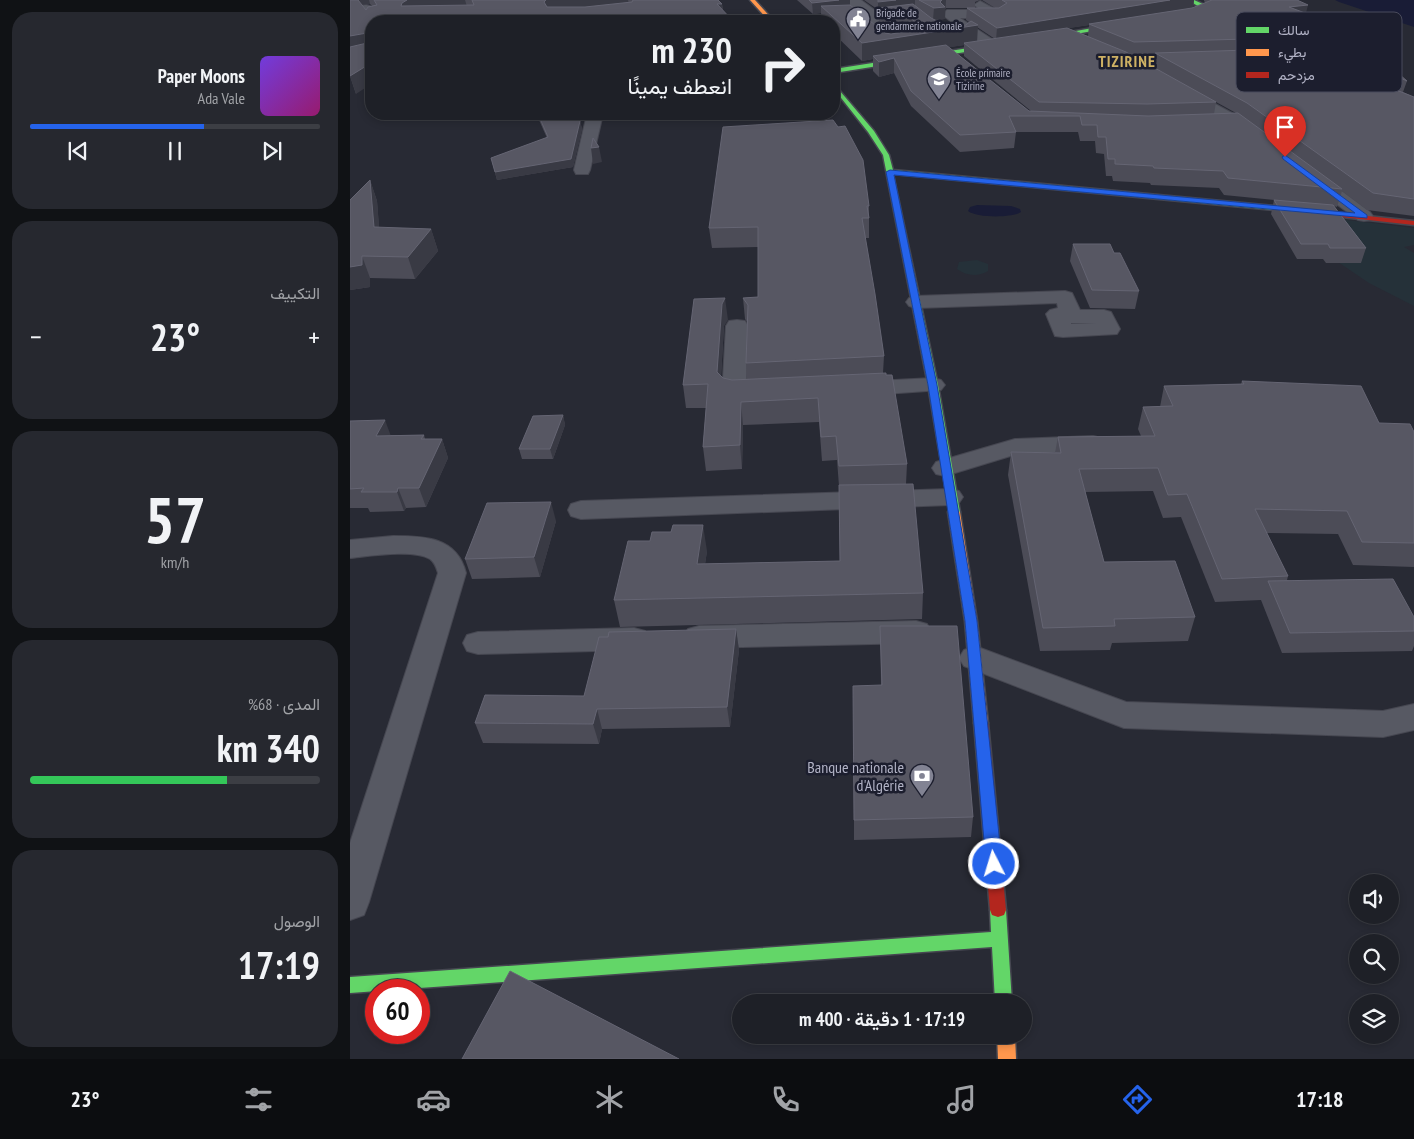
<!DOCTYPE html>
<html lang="ar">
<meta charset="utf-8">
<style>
body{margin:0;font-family:"PT Sans Narrow",Vazirmatn,sans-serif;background:#26282f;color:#f1f3f6;direction:rtl;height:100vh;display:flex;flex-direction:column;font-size:19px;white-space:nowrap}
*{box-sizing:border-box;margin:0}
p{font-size:16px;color:#a1a3a7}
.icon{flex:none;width:28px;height:28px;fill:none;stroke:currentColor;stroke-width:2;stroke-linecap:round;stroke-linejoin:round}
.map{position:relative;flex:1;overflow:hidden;direction:ltr}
.panel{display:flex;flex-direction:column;gap:12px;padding:12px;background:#101215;width:350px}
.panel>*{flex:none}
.guide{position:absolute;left:15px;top:15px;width:475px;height:105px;border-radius:20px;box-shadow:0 2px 8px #0003,0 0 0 1px #3c3e44;direction:rtl;background:#1e2027;color:#f1f3f6;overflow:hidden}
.tools{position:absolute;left:999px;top:874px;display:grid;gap:10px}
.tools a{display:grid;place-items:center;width:50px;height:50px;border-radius:50%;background:#1e2027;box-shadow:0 2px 8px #0003,0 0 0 1px #3c3e44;font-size:25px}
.speed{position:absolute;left:15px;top:979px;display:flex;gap:10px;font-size:25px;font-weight:700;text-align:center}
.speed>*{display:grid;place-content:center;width:65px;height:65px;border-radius:50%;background:#1e2027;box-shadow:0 2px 8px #0003,0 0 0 1px #3c3e44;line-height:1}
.speed .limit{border:8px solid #d22;background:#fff;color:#111}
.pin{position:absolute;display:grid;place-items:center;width:42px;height:42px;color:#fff;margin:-51px -21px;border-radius:50% 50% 50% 0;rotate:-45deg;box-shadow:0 0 5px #0007}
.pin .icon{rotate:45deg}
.me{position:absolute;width:55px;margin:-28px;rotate:355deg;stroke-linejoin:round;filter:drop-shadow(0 0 4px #0008)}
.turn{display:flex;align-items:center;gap:18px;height:105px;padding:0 25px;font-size:22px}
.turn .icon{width:65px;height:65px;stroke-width:2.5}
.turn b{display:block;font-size:35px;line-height:42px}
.big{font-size:38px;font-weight:600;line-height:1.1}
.panel .tile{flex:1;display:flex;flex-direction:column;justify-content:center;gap:8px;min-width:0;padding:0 18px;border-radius:20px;background:#26282f}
.panel .dial{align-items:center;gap:0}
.dial b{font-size:65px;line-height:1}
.song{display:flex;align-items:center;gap:15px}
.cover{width:60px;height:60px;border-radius:8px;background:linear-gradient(135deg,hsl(260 70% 55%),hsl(320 70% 35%))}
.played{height:5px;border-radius:2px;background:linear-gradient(90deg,#2563eb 60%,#3c3e44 60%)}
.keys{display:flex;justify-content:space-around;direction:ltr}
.heat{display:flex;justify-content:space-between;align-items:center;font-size:28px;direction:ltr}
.charge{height:8px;border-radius:4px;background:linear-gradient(90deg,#34c759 68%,#3c3e44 0)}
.trip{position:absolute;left:382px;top:994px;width:300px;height:50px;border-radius:25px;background:#1e2027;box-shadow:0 2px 8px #0003,0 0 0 1px #3c3e44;font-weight:600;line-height:50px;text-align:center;direction:rtl}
.menu{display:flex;height:80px;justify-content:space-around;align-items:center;background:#0c0d10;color:#a1a3a7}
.menu .icon{width:35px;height:35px}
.menu .active{color:#2563eb}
.menu b{font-size:22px;color:#f1f3f6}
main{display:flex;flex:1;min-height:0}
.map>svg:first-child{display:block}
.green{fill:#253139}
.water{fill:#191c36}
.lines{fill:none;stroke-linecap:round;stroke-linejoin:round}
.street-casing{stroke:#464751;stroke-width:2}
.fast-casing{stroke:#464751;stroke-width:3}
.slow-casing{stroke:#464751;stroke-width:3}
.jam-casing{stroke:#464751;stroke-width:3}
.street{fill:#575963;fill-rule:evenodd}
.fast{fill:#63d668;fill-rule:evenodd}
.slow{fill:#ff974d;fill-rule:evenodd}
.jam{fill:#b3261e;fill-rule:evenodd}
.wall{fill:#4c4c57;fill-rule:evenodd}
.shaded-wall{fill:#393a44}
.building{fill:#575763;stroke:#656573}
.route{fill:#2563eb;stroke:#184099}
.labels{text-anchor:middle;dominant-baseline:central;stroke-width:5;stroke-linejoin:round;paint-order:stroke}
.far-poi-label{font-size:11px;fill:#b2b3c6;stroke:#1c1e2e;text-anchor:start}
.far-district-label{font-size:16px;font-weight:bold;letter-spacing:1px;fill:#ceb164;stroke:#1c1e2e}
.near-poi-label{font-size:16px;fill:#b2b3c6;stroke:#1c1e2e;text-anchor:end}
.key{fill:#1c1e2e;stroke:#494b5c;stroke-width:1}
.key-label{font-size:14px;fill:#b2b3c6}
</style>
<main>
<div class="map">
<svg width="1064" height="1059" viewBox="0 0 1064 1059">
<rect width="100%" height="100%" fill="#282a34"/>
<g class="green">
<path d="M997,220L1064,228V245L1054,247L1064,253V306L1019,283L988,262L987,222Z"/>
<path d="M627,260L638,264V271C628,277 616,276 607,269L609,262Z"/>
</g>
<g class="water">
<path d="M985,0H1064V27L989,2Z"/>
<path d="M627,205L661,206L670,209L671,212C663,218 626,218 618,211L620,207Z"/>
</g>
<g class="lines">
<defs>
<g id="street">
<path d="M494,0H511L526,11L527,16L566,12L572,16L566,20L511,25L507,24L506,19L484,22L447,21L453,17L505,12L492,2Z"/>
<path d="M630,1L654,14L648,18H610L648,43L650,46L648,49H638L591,14L597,10H631L624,5Z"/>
<path d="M16,5L20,6L30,21H21V24L13,13L0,15V7Z"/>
<path d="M757,48L782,57L842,55L849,59L842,63L780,65L752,55L750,52Z"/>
<path d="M832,86L893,119L912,134L910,137H898L883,125L827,93L825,90L827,87Z"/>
<path d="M237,114H253L240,170L238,174H226L224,170Z"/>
<path d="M960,171L966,172L1020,212L1023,216L1020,220L1014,221L1008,220L954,180L952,176L954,172Z"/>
<path d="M715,291L722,293L730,310H754L761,312L770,329L767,334L713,337L705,336L696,314L700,310L708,308L707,303L566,308L559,306L556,302L559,298L566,296ZM721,323H746L721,324Z"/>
<path d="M387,320L395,321L398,326L396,387L414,389L418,394L414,399L384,402L376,400L372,395L376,326L379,321Z"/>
<path d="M583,378L591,380L595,385L591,390L506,396L498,394L494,389L498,384L506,382Z"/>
<path d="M743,436L752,438L755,443L752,448L743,450L667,454L595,476L586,474L582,468L586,462L665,439Z"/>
<path d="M600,489L609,491L613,497L609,503L600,505L231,519L221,516L218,510L221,504L231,501Z"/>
<path d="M43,536C75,536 107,537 116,573L19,902L14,915L0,920V843L88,573C86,567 85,563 80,559C63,549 20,556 0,558V540Z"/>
<path d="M566,621L577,624L581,632L577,640L566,643L349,648L338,645L334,637L338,629L349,626Z"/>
<path d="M284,628L295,631L299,639L295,647L284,650L128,654L117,651L113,643L117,635L128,632Z"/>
<path d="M625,646L776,702L1033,711L1064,704V730L1033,737L774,728L614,666L609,658L614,650Z"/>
</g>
<g id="fast">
<path d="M838,0H844L855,5L856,9L841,16L822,18V16L838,14L851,8Z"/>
<path d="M776,22L778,25L690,40L687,38Z"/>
<path d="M651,43L653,46L484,73V69Z"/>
<path d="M484,84L524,131L539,155L543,170L946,208L950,210L946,212L543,174L588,385L610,512L608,515H600L578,385L533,155L518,132L484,89Z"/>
<path d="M648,903L654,905L656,910L662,1002H645L642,947L0,993V977L641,932L640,910L642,905Z"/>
</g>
<g id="slow">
<path d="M400,0H405L424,21H419Z"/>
<path d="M604,508L610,512L627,621L638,723L636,727L631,728L626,727L624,723L615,621L598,512Z"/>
<path d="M647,1035H665L666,1059H648Z"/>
</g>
<g id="jam">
<path d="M943,208L1064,221V225L946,212L942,210Z"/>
<path d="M631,718L636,719L638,723L656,910L654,915L648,917L642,915L640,910L624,723L626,719Z"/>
</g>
</defs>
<use href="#street" class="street-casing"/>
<use href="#fast" class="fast-casing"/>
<use href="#slow" class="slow-casing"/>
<use href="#jam" class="jam-casing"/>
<use href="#street" class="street"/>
<use href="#fast" class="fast"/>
<use href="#slow" class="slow"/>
<use href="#jam" class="jam"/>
</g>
<g class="wall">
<path d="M0,0H368L372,4L373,11L21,21L6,94L0,76ZM20,4L22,6L16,10L12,5Z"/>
<path d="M447,0H500V5L535,33L541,34L557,32L548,25H529V14L527,9L514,0H630L625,2V8H645L632,0H844L843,8L782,18L842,8L856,3L854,1V0H947L956,14L971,19L968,28L1057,81L1053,92L1064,97V216L1017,210L992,191L987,207L984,206L1016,248L1011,263H976L973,259H947L921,214L924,200L874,195L869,188L801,185L800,183L763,181L762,176H756L754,154L746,153L745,141H730L728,132H666L664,148L610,152L561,106L544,73L529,77L523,71V59L512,61L484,34V21H472L471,13L463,14ZM596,8H617L616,20L619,22L613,27L597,26L585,20L595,19V9ZM739,25L738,36L718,28ZM627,27L645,39L627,41ZM614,45V56L681,111H679L599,47ZM778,53L782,55H805L803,67ZM866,102L886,113L864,114Z"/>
<path d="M187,114L230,121L232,129L223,167L147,180L141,158L197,138L189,120Z"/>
<path d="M20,180L27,201L29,228L81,229L88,251L65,279L20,278V287L0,290Z"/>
<path d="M519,206V238H515L534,356L533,373L557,464L556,484L573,593L572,619L270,627L264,600L357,551L355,564L490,561L489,486L487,460L472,461L469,422L393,425L392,469L356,471L353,447L356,408H336L333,385L378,320L374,326L371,376L373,378L382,380H397L396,363L397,322L395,319L393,298L408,297V247L362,248L359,228Z"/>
<path d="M723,244L764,253L789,291L785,309L740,308L720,261Z"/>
<path d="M892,381L1029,423L1064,432V567L1003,565L988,534L916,533L938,576L937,580L1064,617V646L1062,651L932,653L911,600L865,602L831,517L813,518L803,491L735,492L754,562L845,617L838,641L762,643L760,650L690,651L658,475L661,452L705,453L708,437L791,436L788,429L793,407H810L814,386L891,384Z"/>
<path d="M213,415L215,425L203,459H172L169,449Z"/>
<path d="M0,421L40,435H74L75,439H92L98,458L76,507L56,508L54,511L20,512L18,508H0Z"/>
<path d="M206,521L190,577L122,579L115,559Z"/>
<path d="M530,626L623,817L621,837L504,840V820L531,685Z"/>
<path d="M386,629L389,650L380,727L252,729L249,744L133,743L125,723L234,696L258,637Z"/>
</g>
<g class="shaded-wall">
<path d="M0,0H19L20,4L0,6Z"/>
<path d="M57,0H115L118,10L51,6L52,3Z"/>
<path d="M196,0H278L279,4L197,17L194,2Z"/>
<path d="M489,0H500V11L471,6V13L463,14L462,3Z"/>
<path d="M546,0H565V9L548,8H529L528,14V2Z"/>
<path d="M592,0H596L595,19L583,20L584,8Z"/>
<path d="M820,0H844L843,8L646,40L647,28Z"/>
<path d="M367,4H372L374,20Z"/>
<path d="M958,5L955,17L939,7Z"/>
<path d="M971,19L967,32L961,33L957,21Z"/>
<path d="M628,25L627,43H614V45L526,59L523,56V59L512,61V43Z"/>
<path d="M17,33L21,46L0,54V36Z"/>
<path d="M544,58V73L529,77V62Z"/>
<path d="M21,63V84L6,94L0,76Z"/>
<path d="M358,114H372L358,117Z"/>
<path d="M230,121L232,129L223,167L147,180L145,172Z"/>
<path d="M249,147L252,162L243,164L241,148Z"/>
<path d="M20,180L27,201L31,249L24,227Z"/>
<path d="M81,229L88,251L65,279L58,257Z"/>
<path d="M12,256L20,278V287L0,290V267Z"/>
<path d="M375,298L378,320L374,326L370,395L367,372L372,304Z"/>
<path d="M391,402L393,425L392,469L390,445Z"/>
<path d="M213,415L215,425L203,459L200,449Z"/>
<path d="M35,420L42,439L26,436Z"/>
<path d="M92,439L98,458L76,507L69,488Z"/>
<path d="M48,488L56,508L54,511L47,492Z"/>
<path d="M201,502L206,521L190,577L184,557Z"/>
<path d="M353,525L357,551L351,591L347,564Z"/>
<path d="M386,629L389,650L380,727L377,707Z"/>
<path d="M247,709L252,729L249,744L243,724Z"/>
</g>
<g class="building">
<path d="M0,0H8L16,10L18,7L27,5L24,0H57L52,3L51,6L124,5L122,0H196L194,2L197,7H235L282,2L283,0H368L372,4H367L383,21H21V63L0,76V47L17,43V33L0,36Z"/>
<path d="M459,0H489L462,3Z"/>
<path d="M528,0H546L528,2Z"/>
<path d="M569,0H592L590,2L595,7L584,8Z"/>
<path d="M652,0H820L647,28L617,8H649L657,3Z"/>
<path d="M862,0H947L958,5L939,7L971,19L957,21L964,24H958L1018,47L1057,81L1033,70L990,57L953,48L898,39L784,42L739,24L842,8Z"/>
<path d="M563,4L581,18L597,26L613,27L621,21L628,25L512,43L471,6L500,5L535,33L541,34L567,30L569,25L548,8H529Z"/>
<path d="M717,28L776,52L866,102L797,104L689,102L614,43Z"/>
<path d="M596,45L679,111L798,116L888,113L992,189L878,178L873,171L804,168L803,166L765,164V159H758L756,137H748L747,125H732L730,116H659L666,132L610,135L561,91L544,58L529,62L523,56Z"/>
<path d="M898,50L952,59L1021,80L1064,97V199L1023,193L897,103L805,53Z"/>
<path d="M188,114H226L230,121L221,159L145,172L141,158L198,137Z"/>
<path d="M483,120L488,127L495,126L513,160L519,206H517L519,218H512L525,294L534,356L396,363L398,305L393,298L408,297V227L359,228L373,127Z"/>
<path d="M243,138L249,147L241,148Z"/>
<path d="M20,180L24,227L81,229L58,257L12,256V265L0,267V200Z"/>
<path d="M924,200L983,205L1016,248H980L978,244H951Z"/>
<path d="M723,244H760L764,253H770L789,291L742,290Z"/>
<path d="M375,298L372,304L367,372L373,378L382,380L536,373V375H542L557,464L489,466L486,436L471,437L468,398L391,402L390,445L353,447L358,384L333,385L344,299Z"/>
<path d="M892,381L1011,386L1029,423L1060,424L1064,432V543L1012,542L997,511L905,509L938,576L872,579L837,494L818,495L808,468L729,469L754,562L825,561L845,617L764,619L765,626L693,628L661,452L711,453L708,437L805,436L793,407L823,406L814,386L894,384Z"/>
<path d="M213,415L200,449H169L183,416Z"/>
<path d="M35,420L26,436L74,435L71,439H92L69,488H48L47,492H11L14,488L0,489V421Z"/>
<path d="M563,484L573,593L264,600L278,541H300L302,532H321L323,525H353L347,564L490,561L489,485Z"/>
<path d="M201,502L184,557L115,559L137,503Z"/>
<path d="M1043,579L1064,617V631L940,633L918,581Z"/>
<path d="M530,626H607L623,817L504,820L503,686L532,685Z"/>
<path d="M386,629L377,707L247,709L243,724L125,723L135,695L234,696L249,637H258L259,632Z"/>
<path d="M160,971L329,1059H112Z"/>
</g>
<path class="route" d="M935,155L1017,215V218L544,175L587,385L627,621L652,864L650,869L644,871L639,869L636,864L615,621L578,385L536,172L540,170L1005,213L933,159L932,157Z"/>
<defs>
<symbol id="civic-pin" viewBox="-11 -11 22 30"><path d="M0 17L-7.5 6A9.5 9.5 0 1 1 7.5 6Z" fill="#828393" stroke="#1c1e2e"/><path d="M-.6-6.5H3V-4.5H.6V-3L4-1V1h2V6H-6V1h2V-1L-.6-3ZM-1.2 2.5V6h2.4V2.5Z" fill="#fff"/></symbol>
<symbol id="school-pin" viewBox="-11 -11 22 30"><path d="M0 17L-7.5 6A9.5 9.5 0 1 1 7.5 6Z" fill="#828393" stroke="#1c1e2e"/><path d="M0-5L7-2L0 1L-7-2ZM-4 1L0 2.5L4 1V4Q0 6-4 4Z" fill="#fff"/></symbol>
<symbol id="bank-pin" viewBox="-11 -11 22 30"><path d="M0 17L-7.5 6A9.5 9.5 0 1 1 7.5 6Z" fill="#828393" stroke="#1c1e2e"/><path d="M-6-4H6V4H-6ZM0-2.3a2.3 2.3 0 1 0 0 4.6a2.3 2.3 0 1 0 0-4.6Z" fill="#fff"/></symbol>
</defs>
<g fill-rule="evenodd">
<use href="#civic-pin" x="494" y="5" width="28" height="38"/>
<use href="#school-pin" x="575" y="65" width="28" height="38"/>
<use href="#bank-pin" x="558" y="762" width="28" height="38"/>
</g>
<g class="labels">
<g class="far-poi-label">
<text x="526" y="13">Brigade de<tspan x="526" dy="13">gendarmerie nationale</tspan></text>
<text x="606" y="73">École primaire<tspan x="606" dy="13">Tizirine</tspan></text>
</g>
<g class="far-district-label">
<text x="777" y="61">TIZIRINE</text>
</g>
<g class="near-poi-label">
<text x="554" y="767">Banque nationale<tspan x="554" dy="18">d'Algérie</tspan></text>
</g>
</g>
<rect x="886" y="12" width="166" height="80" rx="8" class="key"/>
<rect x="896" y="27" width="23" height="6" fill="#63d668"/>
<rect x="896" y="49" width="23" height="7" fill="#ff974d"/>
<rect x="896" y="72" width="23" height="6" fill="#b3261e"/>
<g class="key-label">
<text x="928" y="35">سالك</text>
<text x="928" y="57">بطيء</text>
<text x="928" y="80">مزدحم</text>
</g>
</svg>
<div class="tools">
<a><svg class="icon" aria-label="sound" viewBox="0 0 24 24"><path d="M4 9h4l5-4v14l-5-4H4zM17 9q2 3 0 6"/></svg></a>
<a><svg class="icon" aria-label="search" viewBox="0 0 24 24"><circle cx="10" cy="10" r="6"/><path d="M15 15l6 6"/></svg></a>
<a><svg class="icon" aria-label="layers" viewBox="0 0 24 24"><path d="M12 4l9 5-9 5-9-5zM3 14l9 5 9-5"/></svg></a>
</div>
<div class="speed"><div class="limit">60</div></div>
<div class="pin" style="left:935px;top:157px;background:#d93025"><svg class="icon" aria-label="arrive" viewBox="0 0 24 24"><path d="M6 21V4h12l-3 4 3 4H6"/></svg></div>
<svg class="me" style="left:644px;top:864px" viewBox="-20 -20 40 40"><circle r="17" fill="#2563eb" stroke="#fff" stroke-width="3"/><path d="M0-11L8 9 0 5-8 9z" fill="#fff"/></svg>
<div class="trip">17:19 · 1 دقيقة · 400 m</div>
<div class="guide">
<div class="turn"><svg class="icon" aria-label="right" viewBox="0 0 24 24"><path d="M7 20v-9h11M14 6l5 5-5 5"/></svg><div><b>230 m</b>انعطف يمينًا</div></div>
</div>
</div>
<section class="panel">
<div class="tile">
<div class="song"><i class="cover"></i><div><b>Paper Moons</b><p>Ada Vale</p></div></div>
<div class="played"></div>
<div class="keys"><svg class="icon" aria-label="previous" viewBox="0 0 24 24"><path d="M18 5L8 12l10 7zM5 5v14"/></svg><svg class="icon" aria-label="pause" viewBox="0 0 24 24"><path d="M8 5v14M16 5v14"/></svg><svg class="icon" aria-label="next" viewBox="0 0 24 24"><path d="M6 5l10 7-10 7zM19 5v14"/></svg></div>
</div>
<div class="tile"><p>التكييف</p>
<div class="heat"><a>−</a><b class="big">23°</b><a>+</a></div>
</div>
<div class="tile dial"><b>57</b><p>km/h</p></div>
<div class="tile"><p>المدى · 68%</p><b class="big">340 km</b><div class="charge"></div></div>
<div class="tile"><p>الوصول</p><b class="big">17:19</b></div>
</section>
</main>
<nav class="menu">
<b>17:18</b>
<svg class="icon active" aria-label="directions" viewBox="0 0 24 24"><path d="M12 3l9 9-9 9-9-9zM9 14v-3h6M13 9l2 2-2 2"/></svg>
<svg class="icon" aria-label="music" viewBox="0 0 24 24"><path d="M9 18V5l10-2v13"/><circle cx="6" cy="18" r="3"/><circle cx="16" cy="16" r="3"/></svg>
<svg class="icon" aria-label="phone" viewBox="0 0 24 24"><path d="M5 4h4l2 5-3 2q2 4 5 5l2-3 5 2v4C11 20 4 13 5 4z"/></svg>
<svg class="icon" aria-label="climate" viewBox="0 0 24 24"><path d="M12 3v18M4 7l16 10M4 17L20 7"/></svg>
<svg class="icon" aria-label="car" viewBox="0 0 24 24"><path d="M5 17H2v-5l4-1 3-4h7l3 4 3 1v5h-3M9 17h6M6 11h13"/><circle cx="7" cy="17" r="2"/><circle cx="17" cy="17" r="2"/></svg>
<svg class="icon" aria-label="filters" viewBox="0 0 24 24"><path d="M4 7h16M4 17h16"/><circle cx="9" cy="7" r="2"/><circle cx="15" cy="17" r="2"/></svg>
<b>23°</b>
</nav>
